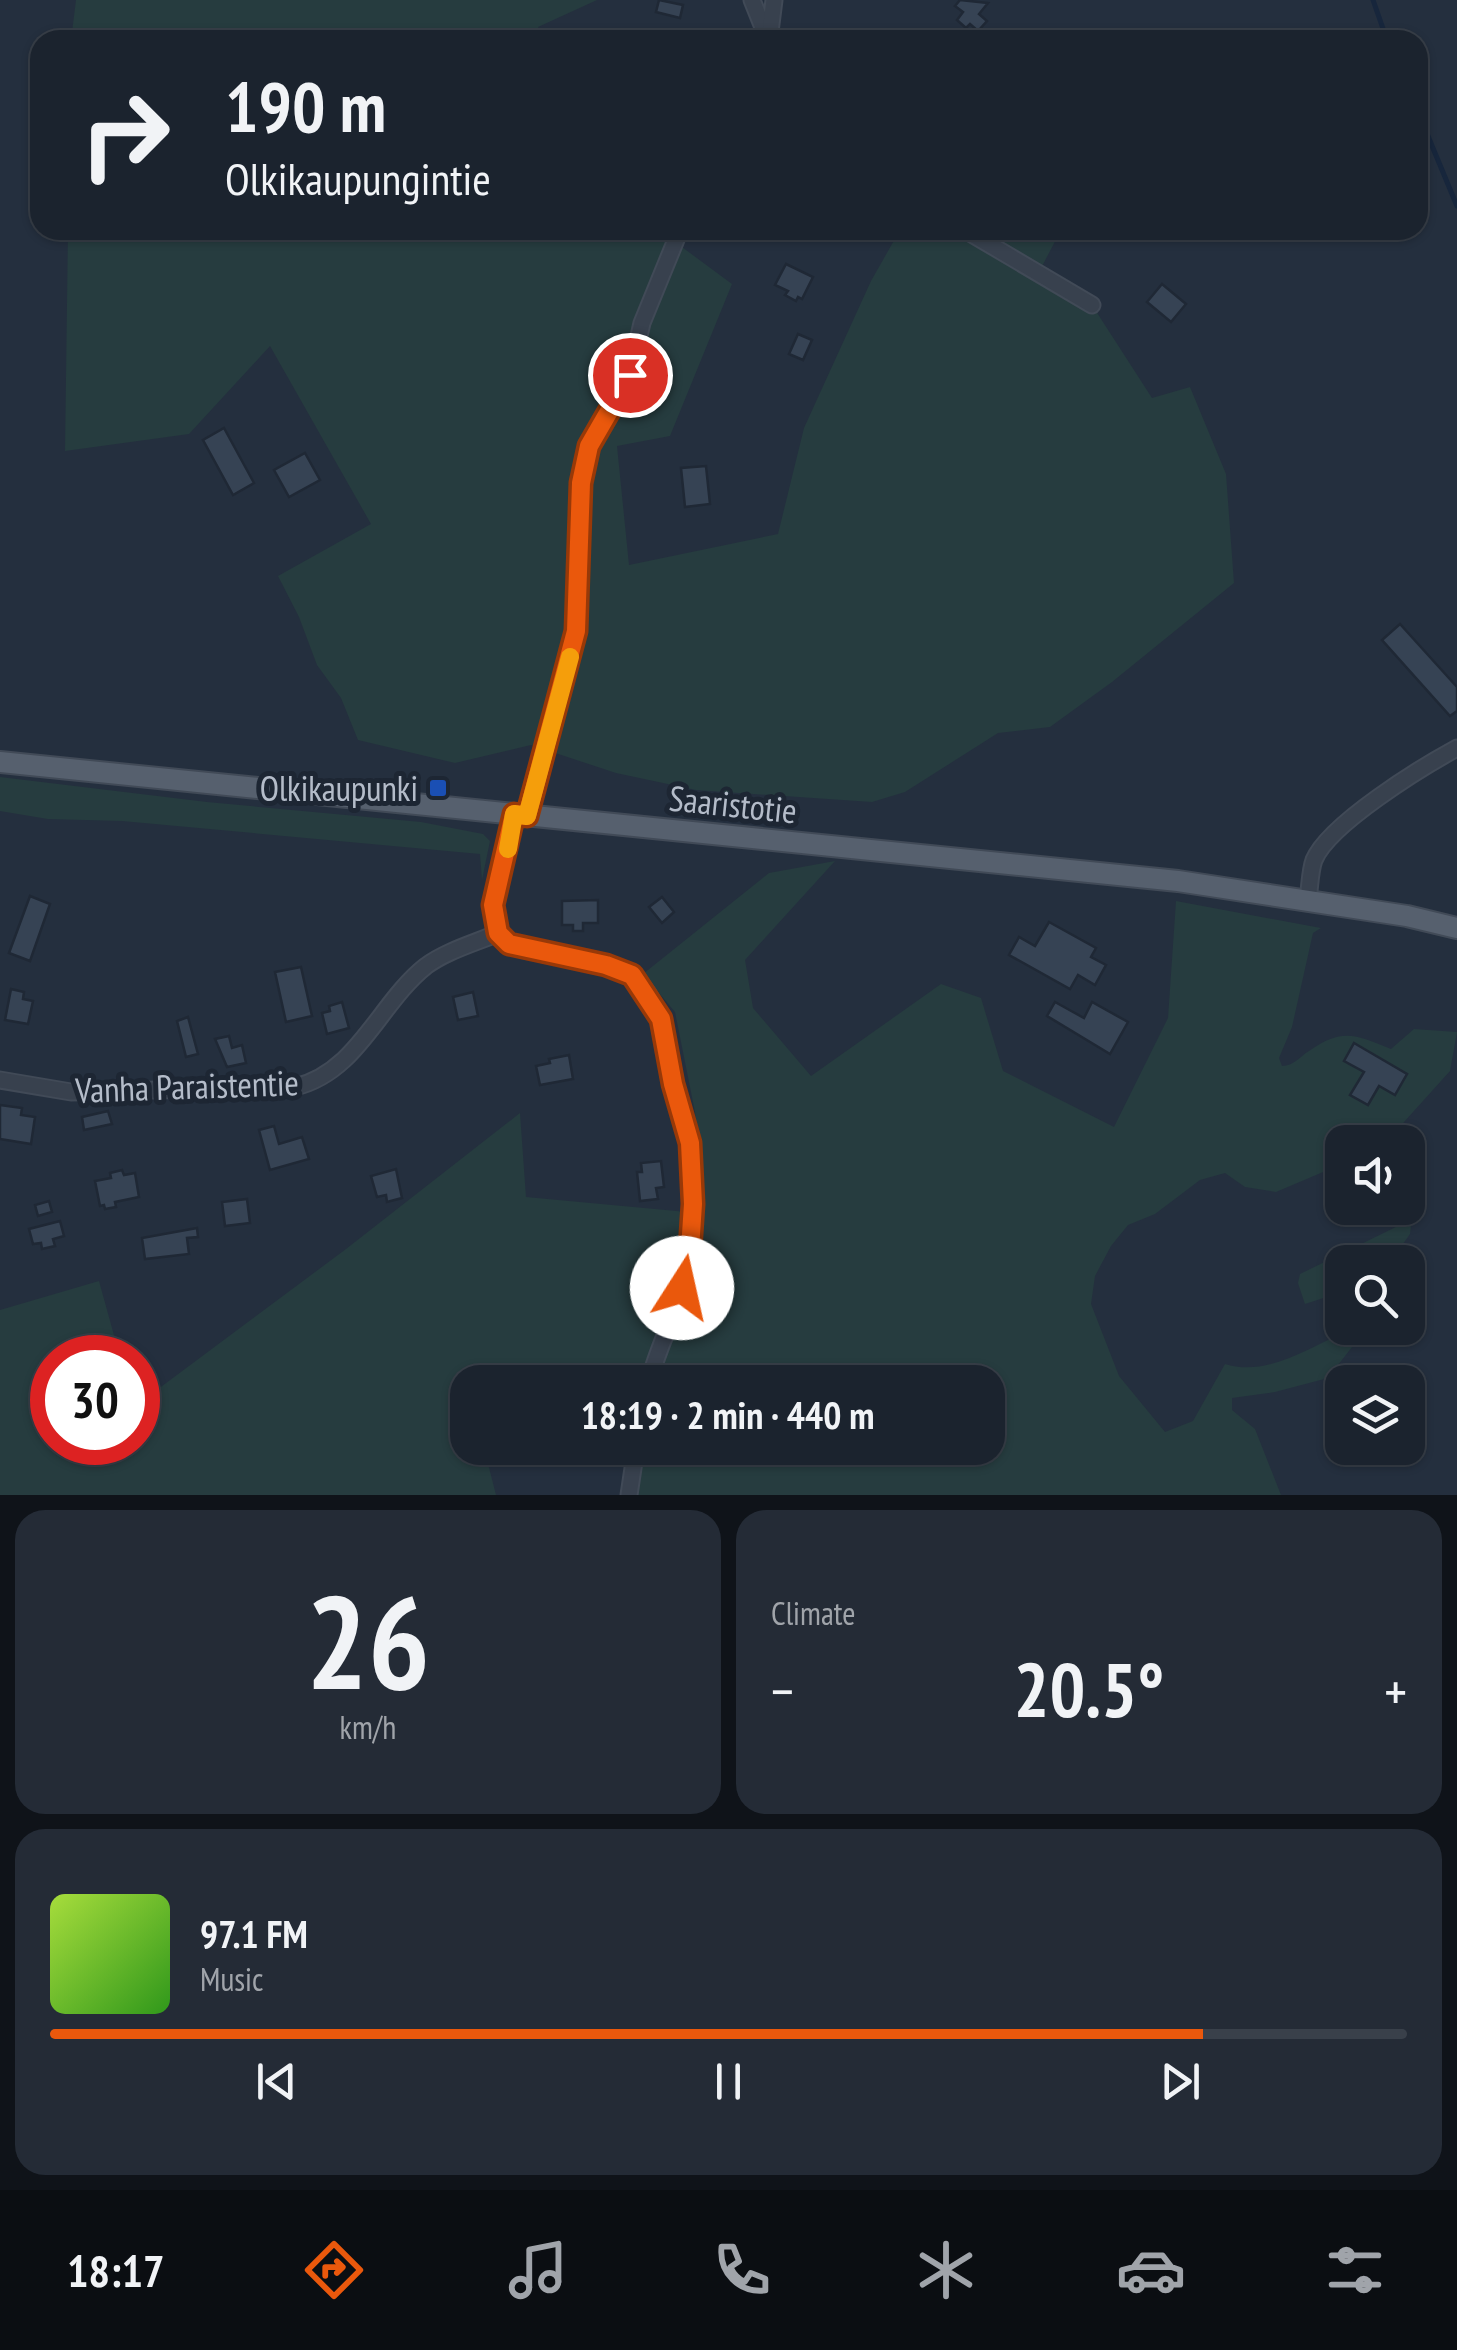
<!DOCTYPE html>
<meta charset="utf-8">
<style>
body{margin:0;font-family:"PT Sans Narrow",sans-serif;background:#242b36;color:#f1f3f6;height:100vh;display:flex;flex-direction:column;font-size:38px;white-space:nowrap}
*{box-sizing:border-box;margin:0}
p{font-size:32px;color:#a0a4aa}
.icon{flex:none;width:55px;height:55px;fill:none;stroke:currentColor;stroke-width:2;stroke-linecap:round;stroke-linejoin:round}
.map{position:relative;height:1495px;overflow:hidden}
.details{display:flex;flex-direction:column;gap:15px;padding:15px;background:#0f1319;flex:1}
.details>*{flex:none}
.guide{position:absolute;left:30px;top:30px;width:1398px;height:210px;border-radius:30px;box-shadow:0 2px 8px #0004,0 0 0 2px #39404a;background:#1b232e;color:#f1f3f6;overflow:hidden}
.buttons{position:absolute;left:1325px;top:1125px;display:grid;gap:20px}
.buttons a{display:grid;place-items:center;width:100px;height:100px;border-radius:20px;background:#1b232e;box-shadow:0 2px 8px #0004,0 0 0 2px #39404a;font-size:50px}
.speed{position:absolute;left:30px;top:1335px;display:flex;gap:20px;font-size:50px;font-weight:700;text-align:center}
.speed>*{display:grid;place-content:center;width:130px;height:130px;border-radius:50%;background:#1b232e;box-shadow:0 2px 8px #0004,0 0 0 2px #39404a;line-height:1}
.speed .limit{border:15px solid #d22;background:#fff;color:#111}
.pin{position:absolute;display:grid;place-items:center;width:85px;height:85px;color:#fff;margin:-42px;border:5px solid #fff;border-radius:50%;box-shadow:0 2px 10px #0007}
.me{position:absolute;width:110px;margin:-55px;rotate:10deg;stroke-linejoin:round;filter:drop-shadow(0 0 8px #0008)}
.turn{display:flex;align-items:center;gap:35px;height:210px;padding:0 30px;font-size:45px}
.turn .icon{width:130px;height:130px;stroke-width:2.5}
.turn b{display:block;font-size:70px;line-height:85px}
.big{font-size:75px;font-weight:600;line-height:1.1}
.details .widget{flex:1;display:flex;flex-direction:column;justify-content:center;gap:15px;min-width:0;padding:0 35px;border-radius:30px;background:#242b36}
.details .dial{align-items:center;gap:0}
.dial b{font-size:130px;line-height:1}
.song{display:flex;align-items:center;gap:30px}
.cover{width:120px;height:120px;border-radius:15px;background:linear-gradient(135deg,hsl(80 70% 55%),hsl(110 70% 35%))}
.played{height:10px;border-radius:5px;background:linear-gradient(90deg,#ea580c 85%,#39404a 85%)}
.keys{display:flex;justify-content:space-around;direction:ltr}
.heat{display:flex;justify-content:space-between;align-items:center;font-size:55px;direction:ltr}
.details .tiles{flex:1;display:grid;gap:15px;grid-template-columns:1fr 1fr}
.widget:last-child{grid-column:span 2}
.trip{position:absolute;left:450px;top:1365px;width:555px;height:100px;border-radius:30px;background:#1b232e;box-shadow:0 2px 8px #0004,0 0 0 2px #39404a;font-weight:600;line-height:100px;text-align:center}
.dock{display:flex;height:160px;justify-content:space-around;align-items:center;background:#0b0e12;color:#a0a4aa}
.dock .icon{width:70px;height:70px}
.dock .current{color:#ea580c}
.dock b{font-size:45px;color:#f1f3f6}
.map>svg:first-child{display:block}
.green{fill:#263c3f}
.lines{fill:none;stroke-linecap:round;stroke-linejoin:round}
.stream{stroke:#17263c;stroke-width:5}
.building{fill:#364354;stroke:#1f2835;stroke-width:2.5}
.minor-casing{stroke:#414a57;stroke-width:19}
.major-casing{stroke:#414a57;stroke-width:24}
.minor{stroke:#38414e;stroke-width:15}
.major{stroke:#56606e;stroke-width:20}
.route-casing{stroke:#983908;stroke-width:25}
.route{stroke:#ea580c;stroke-width:18}
.slow{stroke:#f59e0b;stroke-width:18}
.transit-dot{fill:#1a4fb4;stroke:#1d2633;stroke-width:4}
.labels{text-anchor:middle;dominant-baseline:central;stroke-width:10;stroke-linejoin:round;paint-order:stroke}
.poi-label{font-size:35px;fill:#b4bcc9;stroke:#1d2633;text-anchor:end}
.street-label{font-size:35px;fill:#b4bcc9;stroke:#1d2633}
</style>
<div class="map">
<svg width="1457" height="1495" viewBox="0 0 1457 1495">
<rect width="100%" height="100%" fill="#242f3e"/>
<g class="green">
<path d="M76,0H597L538,27L545,40H71Z"/>
<path d="M68,230H665L663,233L732,284L670,436L617,446L629,565L778,534L804,428L871,281L900,230H1061L1038,274L1092,305L1152,398L1190,387L1226,474L1234,583L1112,682L1050,727L998,733L905,792L872,802L696,790L616,773L531,745L455,763L358,740L341,698L317,665L299,617L278,576L371,524L270,346L189,434L65,451Z"/>
<path d="M0,777L207,802L421,822L483,834L490,841L482,880L480,854L122,821L48,819L0,811Z"/>
<path d="M835,861L745,960L753,1008L811,1076L941,984L981,998L1003,1071L1114,1127L1168,1018L1176,901L1321,928L1313,933L1292,1027L1279,1058L1282,1066C1294,1066 1299,1057 1309,1051C1343,1027 1356,1035 1391,1049L1414,1029L1457,1032L1450,1071L1386,1142H1342V1164L1276,1192L1245,1187L1225,1173L1200,1180L1155,1214L1128,1225L1111,1246L1095,1276L1091,1304L1119,1376L1165,1432L1193,1421L1225,1364C1265,1377 1308,1349 1344,1332H1356L1359,1338L1328,1378L1275,1392L1232,1398V1410L1255,1429L1281,1495H637L642,1448H988V1382H657L681,1315L691,1277L700,1177L695,1112L675,1012L643,974L769,873Z"/>
<path d="M520,1113L526,1197L687,1212L678,1275L642,1382H468V1448H484L496,1495H0V1310L99,1281L120,1357L52,1358V1442H138V1404L346,1249Z"/>
<path d="M1404,1223L1411,1226L1410,1234L1390,1262H1342V1292L1305,1304L1298,1283L1300,1274Z"/>
</g>
<g class="lines">
<g class="stream">
<path d="M1373,0L1387,40"/>
<path d="M1418,112L1457,206"/>
</g>
</g>
<g class="building">
<path d="M659,0L683,5L680,18L656,12Z"/>
<path d="M960,0L988,3L979,14L987,21L978,31L970,24L966,28L957,20L963,12L955,6Z"/>
<path d="M786,264L813,277L802,299L798,297L796,301L785,295L788,291L775,285Z"/>
<path d="M1162,284L1186,304L1171,322L1147,302Z"/>
<path d="M798,334L812,340L803,360L789,354Z"/>
<path d="M224,428L254,483L233,495L203,440Z"/>
<path d="M305,453L320,480L289,497L274,470Z"/>
<path d="M706,466L710,504L685,507L681,468Z"/>
<path d="M1400,624L1457,687V711L1450,716L1382,640Z"/>
<path d="M30,896L50,904L30,961L9,953Z"/>
<path d="M662,897L674,912L662,923L649,907Z"/>
<path d="M598,900V923H583V931H573V925H562V901Z"/>
<path d="M1049,922L1096,948L1091,957L1106,965L1095,985L1078,975L1070,989L1009,955L1019,937L1035,946Z"/>
<path d="M301,967L312,1016L286,1022L275,972Z"/>
<path d="M11,989L24,992L23,999L33,1001L28,1024L5,1020Z"/>
<path d="M473,992L478,1016L458,1020L453,997Z"/>
<path d="M342,1002L349,1028L327,1034L322,1013L330,1011L329,1006Z"/>
<path d="M1055,1002L1084,1018L1092,1002L1128,1022L1110,1054L1047,1016Z"/>
<path d="M188,1017L198,1054L186,1057L177,1021Z"/>
<path d="M229,1036L232,1048L242,1045L246,1063L227,1067L215,1039Z"/>
<path d="M1354,1043L1407,1074L1395,1095L1379,1086L1368,1105L1350,1095L1364,1072L1344,1061Z"/>
<path d="M569,1055L573,1079L540,1085L536,1066L550,1063L549,1059Z"/>
<path d="M0,1105L22,1108L21,1115L35,1117L31,1144L0,1139Z"/>
<path d="M108,1111L112,1124L84,1130L82,1117Z"/>
<path d="M274,1126L279,1144L302,1137L309,1159L270,1170L259,1130Z"/>
<path d="M661,1161L664,1187L656,1188L658,1199L640,1201L637,1172H642L641,1163Z"/>
<path d="M396,1169L402,1198L387,1202L386,1195L377,1197L371,1176Z"/>
<path d="M122,1170L124,1175L135,1173L139,1197L115,1202L116,1207L105,1209L104,1205L100,1206L95,1181L111,1178L110,1173Z"/>
<path d="M247,1199L250,1223L225,1226L222,1202Z"/>
<path d="M49,1201L52,1212L38,1216L35,1205Z"/>
<path d="M60,1221L64,1236L53,1239L55,1246L42,1249L41,1243L33,1244L29,1229Z"/>
<path d="M197,1228L198,1237L187,1238L189,1254L145,1259L142,1238Z"/>
</g>
<g class="lines">
<defs>
<g id="minor">
<path d="M752,0L768,40"/>
<path d="M769,40L774,0"/>
<path d="M965,230L1092,305"/>
<path d="M515,814C511,830 509,846 505,862C497,895 477,933 522,949C550,955 613,959 634,977C665,1005 665,1046 673,1083C677,1103 686,1122 690,1143C698,1189 694,1243 682,1288C673,1320 657,1350 649,1382"/>
<path d="M527,816L576,631L581,483L589,446L630,375L642,323L680,230"/>
<path d="M1308,899C1310,887 1310,871 1314,860C1329,824 1422,767 1457,748"/>
<path d="M0,1080L71,1092L295,1087C358,1072 379,1003 426,966C446,951 475,943 498,933"/>
<path d="M629,1495L636,1448"/>
</g>
<path id="major" d="M0,762L1178,881L1407,916L1457,928"/>
</defs>
<use href="#minor" class="minor-casing"/>
<use href="#major" class="major-casing"/>
<use href="#minor" class="minor"/>
<use href="#major" class="major"/>
</g>
<g class="lines">
<defs>
<path id="route" d="M630,375L589,446L581,483L576,631L527,816L514,814L493,905L498,933L509,944L606,965L632,975L661,1019L673,1084L690,1143L693,1204L690,1249L682,1288"/>
</defs>
<use href="#route" class="route-casing"/>
<use href="#route" class="route"/>
<path class="slow" d="M508,849L514,814L527,816L570,657"/>
</g>
<rect class="transit-dot" x="428" y="778" width="20" height="20" rx="5"/>
<g class="labels">
<g class="poi-label">
<text x="418" y="788">Olkikaupunki</text>
</g>
<g class="street-label">
<text transform="translate(733 804) rotate(6)">Saaristotie</text>
<text transform="translate(187 1086) rotate(-2)">Vanha Paraistentie</text>
</g>
</g>
</svg>
<div class="buttons">
<a><svg class="icon" aria-label="sound" viewBox="0 0 24 24"><path d="M4 9h4l5-4v14l-5-4H4zM17 9q2 3 0 6"/></svg></a>
<a><svg class="icon" aria-label="search" viewBox="0 0 24 24"><circle cx="10" cy="10" r="6"/><path d="M15 15l6 6"/></svg></a>
<a><svg class="icon" aria-label="layers" viewBox="0 0 24 24"><path d="M12 4l9 5-9 5-9-5zM3 14l9 5 9-5"/></svg></a>
</div>
<div class="speed"><div class="limit">30</div></div>
<div class="pin" style="left:630px;top:375px;background:#d93025"><svg class="icon" aria-label="arrive" viewBox="0 0 24 24"><path d="M6 21V4h12l-3 4 3 4H6"/></svg></div>
<svg class="me" style="left:682px;top:1288px" viewBox="-20 -20 40 40"><circle r="19" fill="#fff"/><path d="M0-13L10 11 0 6-10 11z" fill="#ea580c"/></svg>
<div class="trip">18:19 · 2 min · 440 m</div>
<div class="guide">
<div class="turn"><svg class="icon" aria-label="right" viewBox="0 0 24 24"><path d="M7 20v-9h11M14 6l5 5-5 5"/></svg><div><b>190 m</b>Olkikaupungintie</div></div>
</div>
</div>
<section class="details">
<div class="tiles">
<div class="widget dial"><b>26</b><p>km/h</p></div>
<div class="widget"><p>Climate</p>
<div class="heat"><a>−</a><b class="big">20.5°</b><a>+</a></div>
</div>
<div class="widget">
<div class="song"><i class="cover"></i><div><b>97.1 FM</b><p>Music</p></div></div>
<div class="played"></div>
<div class="keys"><svg class="icon" aria-label="previous" viewBox="0 0 24 24"><path d="M18 5L8 12l10 7zM5 5v14"/></svg><svg class="icon" aria-label="pause" viewBox="0 0 24 24"><path d="M8 5v14M16 5v14"/></svg><svg class="icon" aria-label="next" viewBox="0 0 24 24"><path d="M6 5l10 7-10 7zM19 5v14"/></svg></div>
</div>
</div>
</section>
<nav class="dock">
<b>18:17</b>
<svg class="icon current" aria-label="directions" viewBox="0 0 24 24"><path d="M12 3l9 9-9 9-9-9zM9 14v-3h6M13 9l2 2-2 2"/></svg>
<svg class="icon" aria-label="music" viewBox="0 0 24 24"><path d="M9 18V5l10-2v13"/><circle cx="6" cy="18" r="3"/><circle cx="16" cy="16" r="3"/></svg>
<svg class="icon" aria-label="phone" viewBox="0 0 24 24"><path d="M5 4h4l2 5-3 2q2 4 5 5l2-3 5 2v4C11 20 4 13 5 4z"/></svg>
<svg class="icon" aria-label="climate" viewBox="0 0 24 24"><path d="M12 3v18M4 7l16 10M4 17L20 7"/></svg>
<svg class="icon" aria-label="car" viewBox="0 0 24 24"><path d="M5 17H2v-5l4-1 3-4h7l3 4 3 1v5h-3M9 17h6M6 11h13"/><circle cx="7" cy="17" r="2"/><circle cx="17" cy="17" r="2"/></svg>
<svg class="icon" aria-label="filters" viewBox="0 0 24 24"><path d="M4 7h16M4 17h16"/><circle cx="9" cy="7" r="2"/><circle cx="15" cy="17" r="2"/></svg>
</nav>
